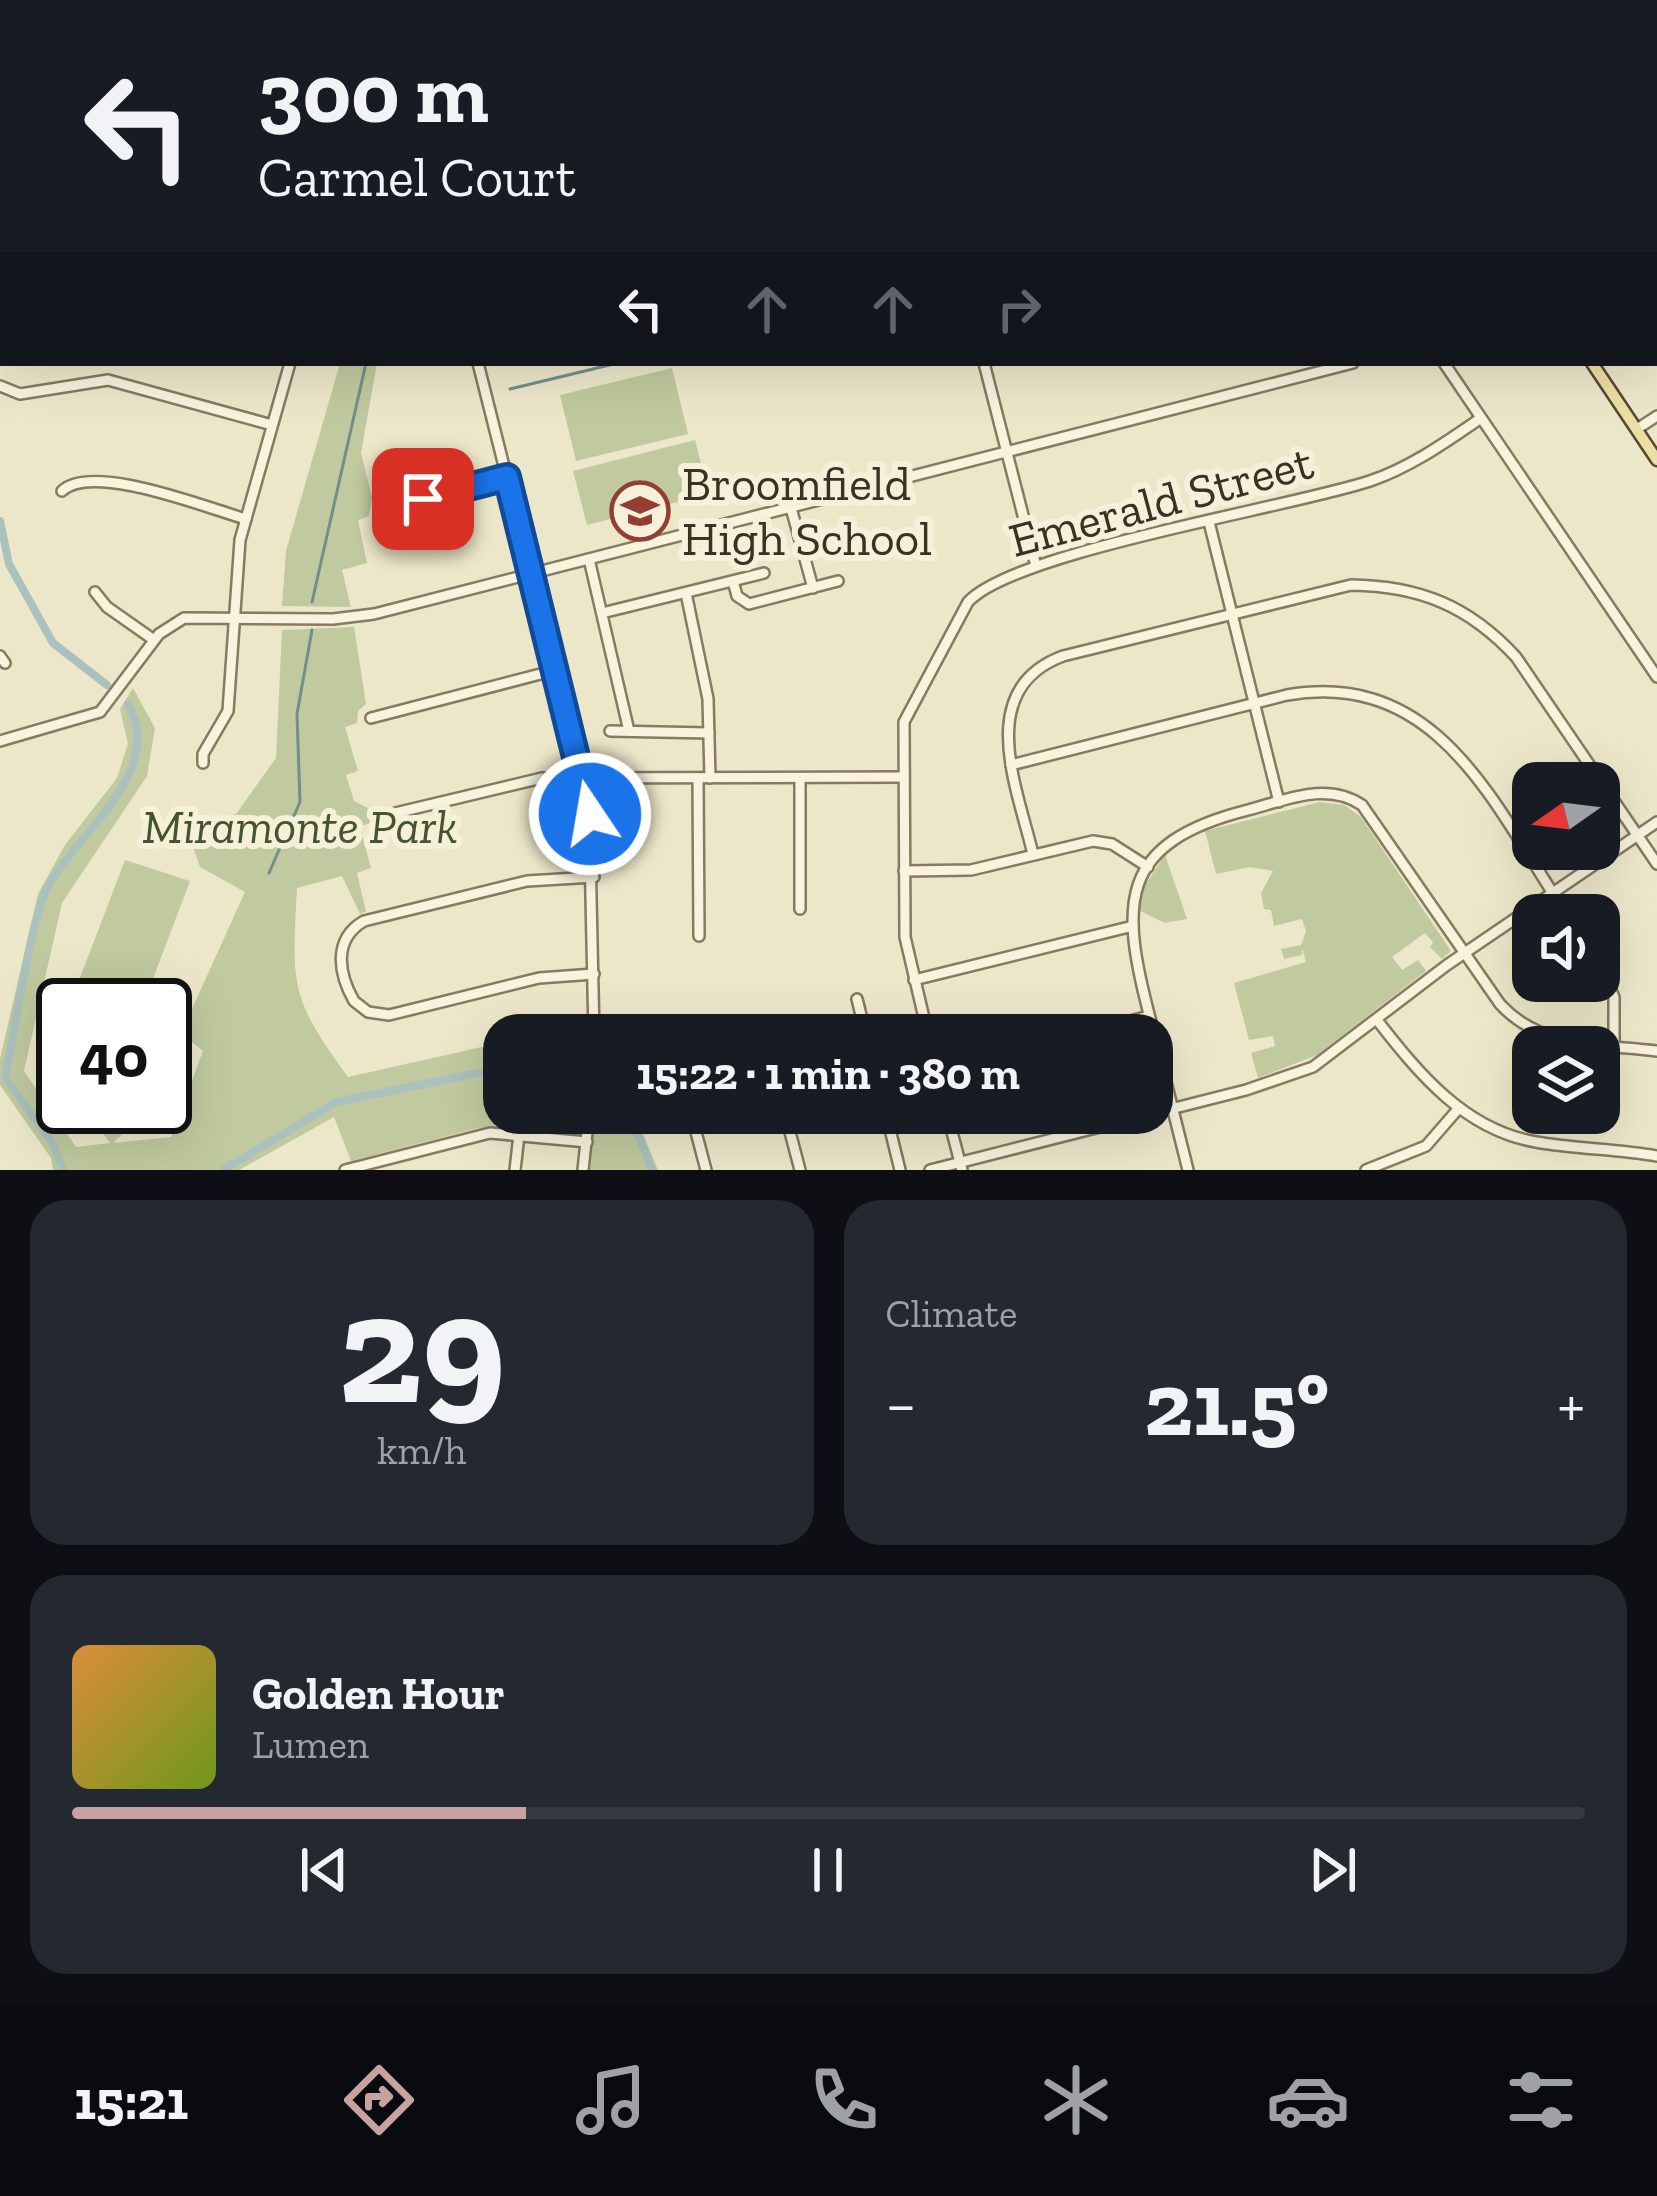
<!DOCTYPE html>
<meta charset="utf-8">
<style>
body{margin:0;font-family:"Zilla Slab",serif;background:#242831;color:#f1f3f6;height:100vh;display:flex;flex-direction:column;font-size:45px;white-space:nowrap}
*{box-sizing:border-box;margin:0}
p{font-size:39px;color:#9ea1a6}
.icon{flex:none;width:66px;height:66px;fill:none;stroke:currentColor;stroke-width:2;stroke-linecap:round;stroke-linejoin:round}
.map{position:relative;height:1170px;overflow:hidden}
.side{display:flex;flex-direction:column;gap:30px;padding:30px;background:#0d0f14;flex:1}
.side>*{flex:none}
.banner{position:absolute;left:0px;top:0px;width:1659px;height:366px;box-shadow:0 12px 48px #0002;background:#171b24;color:#f1f3f6;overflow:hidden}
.needle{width:78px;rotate:256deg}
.tools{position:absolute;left:1512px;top:762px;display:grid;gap:24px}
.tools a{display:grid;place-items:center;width:108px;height:108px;border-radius:24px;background:#171b24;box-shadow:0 12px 48px #0002;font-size:60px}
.speed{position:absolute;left:36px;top:978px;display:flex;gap:24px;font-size:60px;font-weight:700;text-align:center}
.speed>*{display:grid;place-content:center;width:156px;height:156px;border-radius:50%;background:#171b24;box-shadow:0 12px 48px #0002;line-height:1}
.speed .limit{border:6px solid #111;border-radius:18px;background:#fff;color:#111}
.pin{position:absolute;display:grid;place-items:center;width:102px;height:102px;color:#fff;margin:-51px;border-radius:24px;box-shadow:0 6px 18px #0006}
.me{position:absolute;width:132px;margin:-66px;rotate:348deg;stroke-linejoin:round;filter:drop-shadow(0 0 9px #0008)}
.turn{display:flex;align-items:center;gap:42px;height:252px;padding:0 60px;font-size:54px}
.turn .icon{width:156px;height:156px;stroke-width:2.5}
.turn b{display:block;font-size:84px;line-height:102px}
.lanes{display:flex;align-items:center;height:114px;padding:0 60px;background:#0003;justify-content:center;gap:60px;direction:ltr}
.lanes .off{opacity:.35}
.big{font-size:90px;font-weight:700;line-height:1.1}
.side .widget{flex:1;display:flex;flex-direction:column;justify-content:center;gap:18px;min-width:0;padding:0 42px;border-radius:36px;background:#242831}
.side .dial{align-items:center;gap:0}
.dial b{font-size:156px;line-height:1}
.song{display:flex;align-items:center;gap:36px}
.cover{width:144px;height:144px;border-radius:18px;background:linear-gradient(135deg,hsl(30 70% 55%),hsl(80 70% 35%))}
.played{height:12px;border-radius:6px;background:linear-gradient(90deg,#c7a29e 30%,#363941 30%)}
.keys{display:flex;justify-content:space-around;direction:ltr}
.heat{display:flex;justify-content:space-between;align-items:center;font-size:66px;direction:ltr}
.side .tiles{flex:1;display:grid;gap:30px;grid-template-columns:1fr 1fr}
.widget:last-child{grid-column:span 2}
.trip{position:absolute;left:483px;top:1014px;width:690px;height:120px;border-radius:36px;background:#171b24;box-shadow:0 12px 48px #0002;font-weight:700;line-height:120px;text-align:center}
.tabs{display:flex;height:192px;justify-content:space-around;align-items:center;background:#090b0e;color:#9ea1a6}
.tabs .icon{width:84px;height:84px}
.tabs .selected{color:#c7a29e}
.tabs b{font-size:54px;color:#f1f3f6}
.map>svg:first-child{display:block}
.green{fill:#c0ca9e}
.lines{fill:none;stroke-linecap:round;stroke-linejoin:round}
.stream{stroke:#71908c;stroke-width:3}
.canal{stroke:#abc1bd;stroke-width:8}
.minor-casing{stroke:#887a5f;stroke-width:14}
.major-casing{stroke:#574833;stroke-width:15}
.minor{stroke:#f7f3dd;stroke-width:9}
.major{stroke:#ecdfa6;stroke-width:10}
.route-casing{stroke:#114b97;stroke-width:30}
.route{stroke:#1a73e8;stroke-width:21}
.labels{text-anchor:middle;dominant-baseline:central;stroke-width:12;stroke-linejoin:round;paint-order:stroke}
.poi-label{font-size:48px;fill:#3a3122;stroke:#f4f0da;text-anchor:start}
.street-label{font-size:48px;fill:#3a3122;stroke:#f4f0da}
.park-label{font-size:48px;font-style:italic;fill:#45552a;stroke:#f4f0da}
</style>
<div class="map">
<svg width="1657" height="1170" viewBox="0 0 1657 1170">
<rect width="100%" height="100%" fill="#ede7ca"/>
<g class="green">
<path d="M259,0H844L252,3Z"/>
<path d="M340,363H377L361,453L372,498L369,516L358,520L367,563L342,570L351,607L282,606L286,551Z"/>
<path d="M672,368L688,434L576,461L560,395Z"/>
<path d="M695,440L709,494L587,525L573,471Z"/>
<path d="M354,627L366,704L358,711L357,723L345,727L358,771L346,775L354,801L372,810L374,821L360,827L371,868L357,873L366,911L360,914L342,876L297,888C292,986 289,996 348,1077L504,1042V1113H581L578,1129L567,1135L478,1128L351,1161L334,1117L239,1170H53L51,1158L0,1085V1059L38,894L65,845L117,778L128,744L120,709L133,688L155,728L147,776L62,903L24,1071L76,1147L110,1143L84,1107H144L142,1116L113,1143L171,1137L203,1051L181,1033L245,892L200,867L185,824L236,814L276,758L282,630Z"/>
<path d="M1320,802L1344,805L1361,817L1451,951L1442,959L1430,947L1433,942L1425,933L1392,957L1402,970L1418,960L1426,971L1317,1055L1258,1078L1251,1053L1275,1046L1273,1036L1249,1040L1234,983L1306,962L1302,948V955L1284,959L1281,949L1301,945L1306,931L1302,919L1274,926L1271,910L1264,909L1261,893L1273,871L1250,867L1216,874L1205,831Z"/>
<path d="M1165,855L1187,919L1165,923L1138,910L1145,885Z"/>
<path d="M125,860L190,881L143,1005L78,983Z"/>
<path d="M589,1113H634L658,1170H583Z"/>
</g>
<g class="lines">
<g class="stream">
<path d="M631,3L634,0"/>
<path d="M510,389L618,363"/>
<path d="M312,602L366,363"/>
<path d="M269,873L300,802L297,714L312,630"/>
</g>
<g class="canal">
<path d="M0,521L9,564L53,643L107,685"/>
<path d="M630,1113L652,1170"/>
<path d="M63,1170L53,1144L5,1077C14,1036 31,917 48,886C78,832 166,772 128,704"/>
<path d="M223,1170L336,1102L478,1073L504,1074"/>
</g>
<defs>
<g id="minor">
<path d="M893,0L894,3"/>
<path d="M1035,0L1036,3"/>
<path d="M1524,0L1525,3"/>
<path d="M128,3L129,0"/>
<path d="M1656,33H1657"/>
<path d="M0,72L3,71"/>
<path d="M1656,142L1657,141"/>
<path d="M1656,213L1657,214"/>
<path d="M0,302L3,300"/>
<path d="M478,363L589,804L594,1035"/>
<path d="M984,363L1036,566"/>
<path d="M1444,363L1657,677"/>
<path d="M0,386L20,394L108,380L272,425"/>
<path d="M1637,429L1657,416"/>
<path d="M62,491C92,462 207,508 246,519"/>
<path d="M791,508L813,588"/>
<path d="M381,510L507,477"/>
<path d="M1209,522L1279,802"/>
<path d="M589,559L629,731"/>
<path d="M733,581L737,596L749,604L838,581"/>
<path d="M95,592L107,607L154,640"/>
<path d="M686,593L708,699L710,778"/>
<path d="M602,613L764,573"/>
<path d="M0,656L5,663"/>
<path d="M371,718L556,670"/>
<path d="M610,731L709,733"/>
<path d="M0,741L100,712L159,634L184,618L333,619L374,614L1353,363"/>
<path d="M203,763V754L228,711L240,540L290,363"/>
<path d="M1011,765L1287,695C1440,669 1495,808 1567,915"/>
<path d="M698,778L699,936"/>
<path d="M387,815L542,778L904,777"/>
<path d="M1033,854C1017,787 974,689 1063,656L1351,585C1420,586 1469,606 1516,657L1657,864"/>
<path d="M904,871L971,870L1093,841L1112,844L1148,867"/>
<path d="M594,877L527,881L364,921C333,939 338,973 354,1001L368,1012L389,1015L539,978L594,974"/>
<path d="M800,909V778"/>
<path d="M1599,963L1614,997V1046"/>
<path d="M914,980L1129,927"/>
<path d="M857,999L866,1035"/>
<path d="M1377,1020C1419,1074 1465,1130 1536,1142C1576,1149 1617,1149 1657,1156"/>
<path d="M763,1023L766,1035"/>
<path d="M928,1035L905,937L904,722L968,602C1015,551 1288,508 1370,481C1411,467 1446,442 1481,418"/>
<path d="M1076,1035L1149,1016"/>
<path d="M691,1113L706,1170"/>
<path d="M785,1113L800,1170"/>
<path d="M886,1113L900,1170"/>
<path d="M947,1113L962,1170"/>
<path d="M345,1170L490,1133L587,1142"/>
<path d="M515,1170L519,1135"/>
<path d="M583,1170L589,1113"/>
<path d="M930,1170L1246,1090L1313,1067L1447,965L1657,822"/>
<path d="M1188,1170C1175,1119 1163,1069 1150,1018C1120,904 1117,843 1248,810C1286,800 1327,781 1362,805L1500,1004C1541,1049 1600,1044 1657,1051"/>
<path d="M1366,1170L1426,1146L1459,1108"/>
</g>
<g id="major">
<path d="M1394,0L1395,3"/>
<path d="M866,3L878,0"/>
<path d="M0,226L3,225"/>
<path d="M1592,363L1657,460"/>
</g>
</defs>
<use href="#minor" class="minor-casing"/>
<use href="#major" class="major-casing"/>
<use href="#minor" class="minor"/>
<use href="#major" class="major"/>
</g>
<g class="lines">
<defs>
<path id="route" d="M423,499L507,477L590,814"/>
</defs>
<use href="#route" class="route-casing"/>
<use href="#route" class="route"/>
</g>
<defs>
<symbol id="school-ring" viewBox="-11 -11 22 22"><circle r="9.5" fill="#f4f0da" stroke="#943e33" stroke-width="1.5"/><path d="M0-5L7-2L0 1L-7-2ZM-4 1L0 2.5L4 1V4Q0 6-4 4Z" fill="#943e33"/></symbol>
</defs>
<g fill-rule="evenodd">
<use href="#school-ring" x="607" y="478" width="66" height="66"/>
</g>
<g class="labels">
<g class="poi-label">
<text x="682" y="483">Broomfield<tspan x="682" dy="55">High School</tspan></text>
</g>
<g class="street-label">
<text transform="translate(1161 501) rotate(-15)">Emerald Street</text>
</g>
<g class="park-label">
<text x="300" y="826">Miramonte Park</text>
</g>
</g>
</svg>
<div class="tools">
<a><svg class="needle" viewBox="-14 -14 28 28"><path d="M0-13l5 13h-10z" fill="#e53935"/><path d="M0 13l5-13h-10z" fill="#9ea1a6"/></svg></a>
<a><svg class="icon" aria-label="sound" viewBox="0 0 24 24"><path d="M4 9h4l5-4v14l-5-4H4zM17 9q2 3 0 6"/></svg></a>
<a><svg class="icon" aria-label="layers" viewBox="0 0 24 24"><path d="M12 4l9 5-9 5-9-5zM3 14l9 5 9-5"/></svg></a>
</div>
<div class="speed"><div class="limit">40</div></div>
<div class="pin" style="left:423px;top:499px;background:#d93025"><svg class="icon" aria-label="arrive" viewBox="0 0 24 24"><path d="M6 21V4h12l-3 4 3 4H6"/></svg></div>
<svg class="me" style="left:590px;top:814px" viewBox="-20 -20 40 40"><circle r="17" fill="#1a73e8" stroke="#fff" stroke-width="3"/><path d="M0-11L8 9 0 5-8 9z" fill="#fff"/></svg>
<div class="trip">15:22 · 1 min · 380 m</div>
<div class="banner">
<div class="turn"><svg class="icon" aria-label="left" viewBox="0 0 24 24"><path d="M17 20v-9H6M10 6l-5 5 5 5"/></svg><div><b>300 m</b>Carmel Court</div></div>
<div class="lanes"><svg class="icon" aria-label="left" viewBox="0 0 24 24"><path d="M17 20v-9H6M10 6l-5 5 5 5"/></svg><svg class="icon off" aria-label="ahead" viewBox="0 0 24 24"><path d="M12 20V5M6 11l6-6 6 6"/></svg><svg class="icon off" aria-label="ahead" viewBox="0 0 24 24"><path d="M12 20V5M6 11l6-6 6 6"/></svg><svg class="icon off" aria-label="right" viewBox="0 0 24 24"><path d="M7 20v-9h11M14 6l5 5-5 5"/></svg></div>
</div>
</div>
<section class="side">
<div class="tiles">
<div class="widget dial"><b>29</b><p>km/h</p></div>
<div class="widget"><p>Climate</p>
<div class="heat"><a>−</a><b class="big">21.5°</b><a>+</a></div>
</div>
<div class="widget">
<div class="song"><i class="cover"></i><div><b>Golden Hour</b><p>Lumen</p></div></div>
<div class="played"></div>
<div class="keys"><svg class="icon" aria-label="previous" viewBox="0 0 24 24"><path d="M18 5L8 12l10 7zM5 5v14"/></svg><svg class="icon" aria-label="pause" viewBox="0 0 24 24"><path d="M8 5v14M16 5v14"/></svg><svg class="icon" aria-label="next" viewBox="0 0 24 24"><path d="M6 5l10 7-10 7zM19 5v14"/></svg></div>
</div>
</div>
</section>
<nav class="tabs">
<b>15:21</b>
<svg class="icon selected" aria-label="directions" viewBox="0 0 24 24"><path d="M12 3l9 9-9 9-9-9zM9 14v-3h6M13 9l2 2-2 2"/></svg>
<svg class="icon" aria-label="music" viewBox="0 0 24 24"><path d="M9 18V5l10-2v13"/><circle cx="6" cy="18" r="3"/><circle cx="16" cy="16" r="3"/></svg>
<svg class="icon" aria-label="phone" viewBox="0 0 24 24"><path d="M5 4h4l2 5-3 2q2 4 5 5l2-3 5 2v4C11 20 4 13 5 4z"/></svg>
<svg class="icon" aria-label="climate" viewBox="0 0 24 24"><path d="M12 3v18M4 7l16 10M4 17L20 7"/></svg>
<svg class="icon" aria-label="car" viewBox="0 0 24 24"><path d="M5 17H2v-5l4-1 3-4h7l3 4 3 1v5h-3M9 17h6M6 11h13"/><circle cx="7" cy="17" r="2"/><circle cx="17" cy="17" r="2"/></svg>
<svg class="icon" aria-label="filters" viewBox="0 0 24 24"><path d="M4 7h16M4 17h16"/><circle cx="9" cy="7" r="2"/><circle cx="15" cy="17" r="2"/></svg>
</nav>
